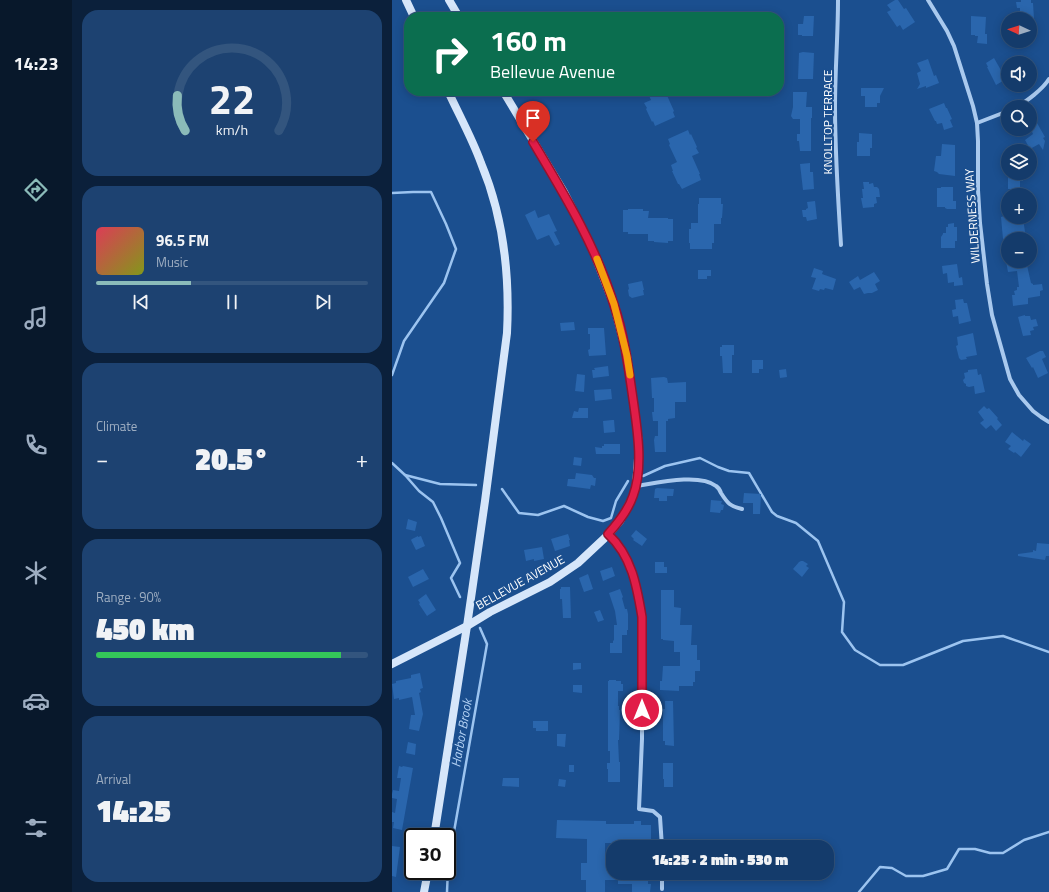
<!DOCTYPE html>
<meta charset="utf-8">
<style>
body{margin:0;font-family:"Titillium Web",sans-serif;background:#1d4271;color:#f1f3f6;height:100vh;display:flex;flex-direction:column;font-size:15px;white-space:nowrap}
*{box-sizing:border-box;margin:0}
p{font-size:13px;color:#9dadc1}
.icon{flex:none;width:22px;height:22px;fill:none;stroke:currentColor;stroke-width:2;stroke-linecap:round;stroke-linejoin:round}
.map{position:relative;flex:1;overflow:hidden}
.drawer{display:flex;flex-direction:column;gap:10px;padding:10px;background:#0b203b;width:320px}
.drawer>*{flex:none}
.banner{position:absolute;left:12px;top:12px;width:380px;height:84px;border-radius:16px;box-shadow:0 2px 10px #0003,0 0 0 1px #33557e;background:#0b6e4f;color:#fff;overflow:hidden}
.needle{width:26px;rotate:274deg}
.controls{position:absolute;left:609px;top:12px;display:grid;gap:8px}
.controls a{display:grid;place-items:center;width:36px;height:36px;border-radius:50%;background:#143b6b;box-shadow:0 2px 10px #0003,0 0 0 1px #33557e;font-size:20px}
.speed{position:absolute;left:12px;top:828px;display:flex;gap:8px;font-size:20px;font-weight:700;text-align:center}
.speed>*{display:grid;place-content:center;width:52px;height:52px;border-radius:50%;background:#143b6b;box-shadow:0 2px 10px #0003,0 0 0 1px #33557e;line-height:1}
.speed .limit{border:2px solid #111;border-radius:6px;background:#fff;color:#111}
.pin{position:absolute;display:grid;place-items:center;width:34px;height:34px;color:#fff;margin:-41px -17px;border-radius:50% 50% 50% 0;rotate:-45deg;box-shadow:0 0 4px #0007}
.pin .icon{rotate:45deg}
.me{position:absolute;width:44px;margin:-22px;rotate:0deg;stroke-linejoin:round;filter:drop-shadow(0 0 3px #0008)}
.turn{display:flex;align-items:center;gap:14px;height:84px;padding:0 20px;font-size:18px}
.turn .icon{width:52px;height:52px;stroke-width:2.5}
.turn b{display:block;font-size:28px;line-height:34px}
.big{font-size:30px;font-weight:800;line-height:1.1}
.drawer .widget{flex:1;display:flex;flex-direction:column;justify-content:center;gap:6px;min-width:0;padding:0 14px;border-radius:16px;background:#1d4271}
.drawer .dial{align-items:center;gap:0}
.dial svg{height:104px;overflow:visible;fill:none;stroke:#33557e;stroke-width:7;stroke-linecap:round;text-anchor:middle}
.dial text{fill:#f1f3f6;stroke:none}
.song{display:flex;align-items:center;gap:12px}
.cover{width:48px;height:48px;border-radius:6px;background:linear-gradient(135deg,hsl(350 70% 55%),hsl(70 70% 35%))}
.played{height:4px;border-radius:2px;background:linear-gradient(90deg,#8bbbb9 35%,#33557e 35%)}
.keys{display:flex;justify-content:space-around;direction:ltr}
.heat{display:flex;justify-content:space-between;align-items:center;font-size:22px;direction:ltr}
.charge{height:6px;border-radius:3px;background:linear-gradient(90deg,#34c759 90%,#33557e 0)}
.trip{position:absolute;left:214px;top:840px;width:228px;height:40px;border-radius:16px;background:#143b6b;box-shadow:0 2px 10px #0003,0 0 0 1px #33557e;font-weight:800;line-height:40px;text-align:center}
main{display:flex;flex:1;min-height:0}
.menu{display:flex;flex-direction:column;width:72px;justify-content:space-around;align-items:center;background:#08182b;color:#9dadc1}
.menu .icon{width:28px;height:28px}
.menu .active{color:#8bbbb9}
.menu b{font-size:18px;color:#f1f3f6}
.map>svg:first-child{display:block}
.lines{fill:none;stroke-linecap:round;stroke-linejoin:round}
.stream{stroke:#9cc4f0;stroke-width:2.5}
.building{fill:#2a66ad}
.street{stroke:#a9c9ee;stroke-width:4}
.secondary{stroke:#d6e6fa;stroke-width:8}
.route-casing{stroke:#92132f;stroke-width:10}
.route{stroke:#e11d48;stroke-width:7}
.slow{stroke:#f59e0b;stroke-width:7}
.labels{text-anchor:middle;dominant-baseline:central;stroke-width:4;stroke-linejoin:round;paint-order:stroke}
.street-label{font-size:12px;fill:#fff;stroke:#1b4f8f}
.water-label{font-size:13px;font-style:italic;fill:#b5d3f5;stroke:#1b4f8f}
</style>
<main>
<nav class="menu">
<b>14:23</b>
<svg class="icon active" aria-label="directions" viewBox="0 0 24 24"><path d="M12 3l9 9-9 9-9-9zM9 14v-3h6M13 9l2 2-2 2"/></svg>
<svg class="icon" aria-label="music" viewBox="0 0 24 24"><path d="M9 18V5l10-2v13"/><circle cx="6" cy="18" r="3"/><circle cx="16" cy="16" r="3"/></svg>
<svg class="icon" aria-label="phone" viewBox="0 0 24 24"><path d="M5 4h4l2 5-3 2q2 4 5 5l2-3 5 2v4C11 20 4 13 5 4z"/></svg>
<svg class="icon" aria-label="climate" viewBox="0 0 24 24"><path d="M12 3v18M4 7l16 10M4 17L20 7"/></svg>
<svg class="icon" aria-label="car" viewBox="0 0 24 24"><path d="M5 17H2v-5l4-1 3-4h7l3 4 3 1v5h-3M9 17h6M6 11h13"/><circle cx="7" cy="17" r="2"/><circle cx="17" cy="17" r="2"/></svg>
<svg class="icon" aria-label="filters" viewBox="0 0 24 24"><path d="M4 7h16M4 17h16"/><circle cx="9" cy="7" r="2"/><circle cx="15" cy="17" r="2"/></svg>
</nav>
<section class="drawer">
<div class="widget dial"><svg viewBox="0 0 100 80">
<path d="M14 69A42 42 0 1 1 86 69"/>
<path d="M14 69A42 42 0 0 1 8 42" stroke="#8bbbb9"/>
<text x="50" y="56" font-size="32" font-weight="700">22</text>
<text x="50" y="72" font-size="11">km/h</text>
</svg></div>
<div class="widget">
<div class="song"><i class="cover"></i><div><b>96.5 FM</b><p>Music</p></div></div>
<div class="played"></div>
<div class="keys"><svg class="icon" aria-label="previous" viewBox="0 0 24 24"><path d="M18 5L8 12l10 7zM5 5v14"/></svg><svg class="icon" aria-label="pause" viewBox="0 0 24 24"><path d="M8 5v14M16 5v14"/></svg><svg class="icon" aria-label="next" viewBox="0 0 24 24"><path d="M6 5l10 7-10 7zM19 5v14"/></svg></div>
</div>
<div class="widget"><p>Climate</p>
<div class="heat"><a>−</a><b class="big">20.5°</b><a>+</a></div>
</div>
<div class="widget"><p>Range · 90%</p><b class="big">450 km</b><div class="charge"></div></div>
<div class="widget"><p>Arrival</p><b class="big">14:25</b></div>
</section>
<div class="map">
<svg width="657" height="892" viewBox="0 0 657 892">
<rect width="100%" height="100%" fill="#1b4f8f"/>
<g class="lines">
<g class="stream">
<path d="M0,193L21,192H39L54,224L64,249L52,283L12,341L0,375"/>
<path d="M0,463L13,475L27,491L41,502L49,518L68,563L59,578L68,597"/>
<path d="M13,475L48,484L84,485"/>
<path d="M251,476L273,466L308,458L326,467L337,471L357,473L380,512L385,516L404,523L426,541L452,602L450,632L463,650L488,665H511L571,641L611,636L657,652"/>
<path d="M110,489L127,513L146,515L172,506L196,517L211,521L219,518L224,501L236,481"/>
<path d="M60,843L95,644L88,628"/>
<path d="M55,892L56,868"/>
<path d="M467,892L488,867L500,868L514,876H531L555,869L567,849H583L598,853H611L632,840L657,832"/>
</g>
</g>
<g class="building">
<path d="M503,0H506L512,9L514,8L523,22L511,30L508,25L505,27L495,12L499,10L495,5Z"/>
<path d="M629,0H639V3H641L642,19H628V8H625L624,2H629Z"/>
<path d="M412,16H422L421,36H410V35H406V24H411Z"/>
<path d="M579,16L594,17L593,34H595V44L585,43L586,36H583V35H579Z"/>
<path d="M411,52L422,53L421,79H406L407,53Z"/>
<path d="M602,58L610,72L612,71L616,78L604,85L595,67H596L594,63Z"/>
<path d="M536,59L542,76L544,75L547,83L534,88V86L525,89L528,84L525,73L529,71L525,63Z"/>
<path d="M469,88H492L488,96V103H485V107H473V96H469Z"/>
<path d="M255,91H273L282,111L281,112L283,117L263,126L261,121L260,122L254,109L255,108L252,103L259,100Z"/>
<path d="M401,92H415L414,107H420V118H419V151H408L407,141H405V134H408V119H401L399,116L401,107Z"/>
<path d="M552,103L554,108H555L560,119L558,120L561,127L552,130L550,123L545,124L544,121H543L537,109Z"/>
<path d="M645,123L653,137L651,138L653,141L651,150L647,144L638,149L633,140L641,134L638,127Z"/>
<path d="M296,130L298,135L299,134L305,147L304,148L307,153L300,156L308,174H307L309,180L290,189L287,184H286L280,171H281L279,165L285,162L277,145L278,144L276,139Z"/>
<path d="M467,133L480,134V148H478V156H465V142H467Z"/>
<path d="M550,144L563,145V176L547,174L545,172L542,171L544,156H549Z"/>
<path d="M418,163V172H421L422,189L411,190L408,164Z"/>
<path d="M616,173H631V181H628V189H616Z"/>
<path d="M471,182H477V184L481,183L482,187H485L487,189L488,197H484L485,203L482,204V207L471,208L469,198H471L470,189H472Z"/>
<path d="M549,187H561V201H564V209H555L553,208V207H545V188H549Z"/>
<path d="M307,198H329V204H331L330,218H329V224H322V243H320V249H298V243H297V229H299V223H306V204H307Z"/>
<path d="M423,201L425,219L415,221L414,217H411L410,210H414V209L416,208L415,202Z"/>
<path d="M236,209H251V211H257L256,218H276V219H281V241H276V243L262,242V241H256V234H236V232H231V210H236Z"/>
<path d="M143,210L146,218L157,214L165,231L162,232L168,244L163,246L157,235L145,240L133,215Z"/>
<path d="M616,215V217H627V219L631,218L633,232L620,235V237L611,239L609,217Z"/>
<path d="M562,223V227H565V241H563V248H549V237L551,234V233H554V227H556V224Z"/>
<path d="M614,261H634L639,283L641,284V285L650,284L651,290L648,291V296L636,298V304L621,306L620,295H623L622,291L625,290V287H627L625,271L616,272Z"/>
<path d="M565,264L567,278L570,277L571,285L562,286V282L556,283L555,273L551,274L550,266Z"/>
<path d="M422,268L431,271L430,274L444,279L441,290L433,288L432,290L428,289L427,291L420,289L424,278L419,277Z"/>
<path d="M306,270H319V276H315V279H306Z"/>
<path d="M482,272L488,281L483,284L486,290L480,293H476L472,294L468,287L462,290L457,282L466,276L468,280Z"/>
<path d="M250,281L252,290H251L252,295L240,298L237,296L236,290L237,289L236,284Z"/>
<path d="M571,299L572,303H575L579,321L567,324L566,316L561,317L560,310L564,309L563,300Z"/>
<path d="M633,315V316H638L639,320L644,319L646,326L641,327L642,330L638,331L639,335L631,336L626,317Z"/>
<path d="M182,322L183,330L169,331L168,323Z"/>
<path d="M196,328H212L214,355L197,356L196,350L198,349V334H196Z"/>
<path d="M581,333L585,355L574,357L575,359L569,360L567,358L564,346L566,345L565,337Z"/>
<path d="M330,345H342V355H340V373H331L330,356H328V347H330Z"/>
<path d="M648,351H651L654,357L650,359L656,373L646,378L641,367L640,368L634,358Z"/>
<path d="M360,360H371V369H367V373H360Z"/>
<path d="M216,366L217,376L201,378L200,370H203L202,368Z"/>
<path d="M394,369L395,377L388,378L387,370Z"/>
<path d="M585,369L586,375L589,374L593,392L583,394L582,386L577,387L574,386V384L572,383L571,380L573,378L572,373L576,372V370Z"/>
<path d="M185,374L193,375L192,392L183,391Z"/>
<path d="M272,377L275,378L276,383L294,382V402H283V418L276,419V421H274V452H263L262,440L263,436H266V421H261L260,412H262V398H260L259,378Z"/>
<path d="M219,389L220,399L203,401L202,390Z"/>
<path d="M592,406L595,409L597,408L606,418L605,419L610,425L604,431L599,425L594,429L588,423L592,420L586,412Z"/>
<path d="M187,408H196V418H180L182,411L186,412Z"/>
<path d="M220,420H222L223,432L212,433L211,421Z"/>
<path d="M620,432L631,441L632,439L639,444L629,457L623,452L622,453L616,449L619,446L613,442Z"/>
<path d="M212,444H228V454H204L203,447L210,448V446H212Z"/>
<path d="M182,457L190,458L189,466L181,465Z"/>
<path d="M184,473L200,475L202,478H204L203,486L199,485L198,489L175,486L176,479H183Z"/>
<path d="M265,488L282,489L281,496H275V501H267V498H262L263,489Z"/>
<path d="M352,493L369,494L368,514H361V503H351Z"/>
<path d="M319,500L330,501L329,504L332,505L331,510H329L328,513L318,512Z"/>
<path d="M16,519L25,522L23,531L14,529Z"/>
<path d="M244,530L255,539L250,546L241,540L242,539L239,536Z"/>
<path d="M176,534L178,540H177L178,546L163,551L159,539Z"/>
<path d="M26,536V537L29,536L33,546L24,550L19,540L20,539Z"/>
<path d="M645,543L657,544V556H654L653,560L626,556V554L641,552V550L644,551Z"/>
<path d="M150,547L152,559L142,561V559L134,561L132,550Z"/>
<path d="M409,561H411L416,564L414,566L417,568L410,577L401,569L407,562Z"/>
<path d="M263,562H272V567H275V573H263Z"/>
<path d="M220,567L223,576L211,581L208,571Z"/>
<path d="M31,569L37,579L21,587L16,577Z"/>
<path d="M196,574L201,589L192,592L187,578Z"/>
<path d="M169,587H178L179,618H171L170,599H168V589H169Z"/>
<path d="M228,589L231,597L230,598L233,609H235L236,614V630H235V635H230V653H218V643H221V641L222,640V625H225L223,611L217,593Z"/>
<path d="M269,590H282V607L289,608L288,625H300L299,645H305V660H308V671H303V682H301V686H287V691L268,690V681H270L271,666H288V652H282V641L271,640V639H269Z"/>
<path d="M34,594L44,610L35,616L27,604L28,603L26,600Z"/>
<path d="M208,610L212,620L206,622L202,612Z"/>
<path d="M181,663H189V669L181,670Z"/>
<path d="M28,673L31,688L28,689L29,692L27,693L31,714L27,731L17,729L19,715H23L20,697L7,700V698L2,699L0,684L4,683V681L19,678V675Z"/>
<path d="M217,680H224V681H229V684H231V691H226V706H227V710H228L227,740H226L227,762H228V782H216V769H215V763H218V751H216V681H217Z"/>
<path d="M181,685H190V693L181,692Z"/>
<path d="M273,701H281L282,746L273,745V741H271V709H273Z"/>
<path d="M141,721H156V731H144V728H141Z"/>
<path d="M165,734H174L173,747L165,746Z"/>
<path d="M16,742L24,744L23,755L14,753Z"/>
<path d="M271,763H281V787H272V779H271Z"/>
<rect x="177" y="765" width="5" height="7"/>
<path d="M7,766L10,767L11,766L21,768L10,830L1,828L2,822H0V812L3,813L5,799L0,798V794L1,790L7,791L9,778H5Z"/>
<path d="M111,778H127V787L110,786Z"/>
<path d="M167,779L174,780L173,787L166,786Z"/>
<path d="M165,820L214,821V824H242V821H249V825H259V847H241V843H213V863H221V873H256V884H259L258,892H240V884H226V880H213V892H194V880H189V863H195V839L164,838Z"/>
<path d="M0,846L8,847L4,877L0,876Z"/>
</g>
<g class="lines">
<g class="street">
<path d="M446,0C446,36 443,71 443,107C443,153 446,199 449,245"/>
<path d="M536,0L555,31L562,46L581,106L585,123L586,141V190L588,223L595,284L600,315L618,379L627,395L641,411L649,417L657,422"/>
<path d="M624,107C634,102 651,89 657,79"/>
<path d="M585,123L616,111"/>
<path d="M244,486C264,483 308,473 324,486C327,488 328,490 329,493C336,504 338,506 350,509"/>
<path d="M217,534L223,540L229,549L240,570L247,602L250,617V739L247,809L261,811L268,817L270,847"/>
<path d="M270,889V873"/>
</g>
<g class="secondary">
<path d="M14,0L22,17"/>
<path d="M57,0L67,17"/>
<path d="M0,664L75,626L98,612L158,582L186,563L217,534L228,521L241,497L244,486L247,445L245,428L235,356L222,305L200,248L172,192L111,91"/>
<path d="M42,837L75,626L93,501L115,333C118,274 112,218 89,163C80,138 67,115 56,91"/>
<path d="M32,892L36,871"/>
</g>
</g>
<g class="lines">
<defs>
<path id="route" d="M141,142C172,194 204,246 222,305C233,337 237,372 242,406C246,434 251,469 241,496C236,511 226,523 216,534C240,556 245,587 250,617V710"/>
</defs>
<use href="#route" class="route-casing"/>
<use href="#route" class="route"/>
<path class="slow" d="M205,259L222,304L235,356L238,375"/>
</g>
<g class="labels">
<g class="street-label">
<text transform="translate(435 122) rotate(-90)">KNOLLTOP TERRACE</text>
<text transform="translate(580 216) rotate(-94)">WILDERNESS WAY</text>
<text transform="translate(128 582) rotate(-29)">BELLEVUE AVENUE</text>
</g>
<g class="water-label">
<text transform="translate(69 733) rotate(-80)">Harbor Brook</text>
</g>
</g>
</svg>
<div class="controls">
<a><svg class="needle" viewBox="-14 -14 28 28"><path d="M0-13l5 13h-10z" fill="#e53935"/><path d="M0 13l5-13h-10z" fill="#9dadc1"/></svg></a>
<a><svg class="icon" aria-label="sound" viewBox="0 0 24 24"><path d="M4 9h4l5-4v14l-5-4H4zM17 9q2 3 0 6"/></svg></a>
<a><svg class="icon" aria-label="search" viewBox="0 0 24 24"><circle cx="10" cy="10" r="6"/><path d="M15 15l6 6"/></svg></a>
<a><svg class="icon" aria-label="layers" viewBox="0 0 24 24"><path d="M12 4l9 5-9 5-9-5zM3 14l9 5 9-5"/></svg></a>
<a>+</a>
<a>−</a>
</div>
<div class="speed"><div class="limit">30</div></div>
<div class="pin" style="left:141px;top:142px;background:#d93025"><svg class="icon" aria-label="arrive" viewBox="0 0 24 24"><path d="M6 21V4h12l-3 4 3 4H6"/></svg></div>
<svg class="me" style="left:250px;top:710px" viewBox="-20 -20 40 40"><circle r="17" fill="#e11d48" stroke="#fff" stroke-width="3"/><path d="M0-11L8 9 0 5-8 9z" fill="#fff"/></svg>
<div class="trip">14:25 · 2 min · 530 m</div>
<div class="banner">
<div class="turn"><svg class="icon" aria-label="right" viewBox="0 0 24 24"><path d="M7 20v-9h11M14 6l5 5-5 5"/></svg><div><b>160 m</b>Bellevue Avenue</div></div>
</div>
</div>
</main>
